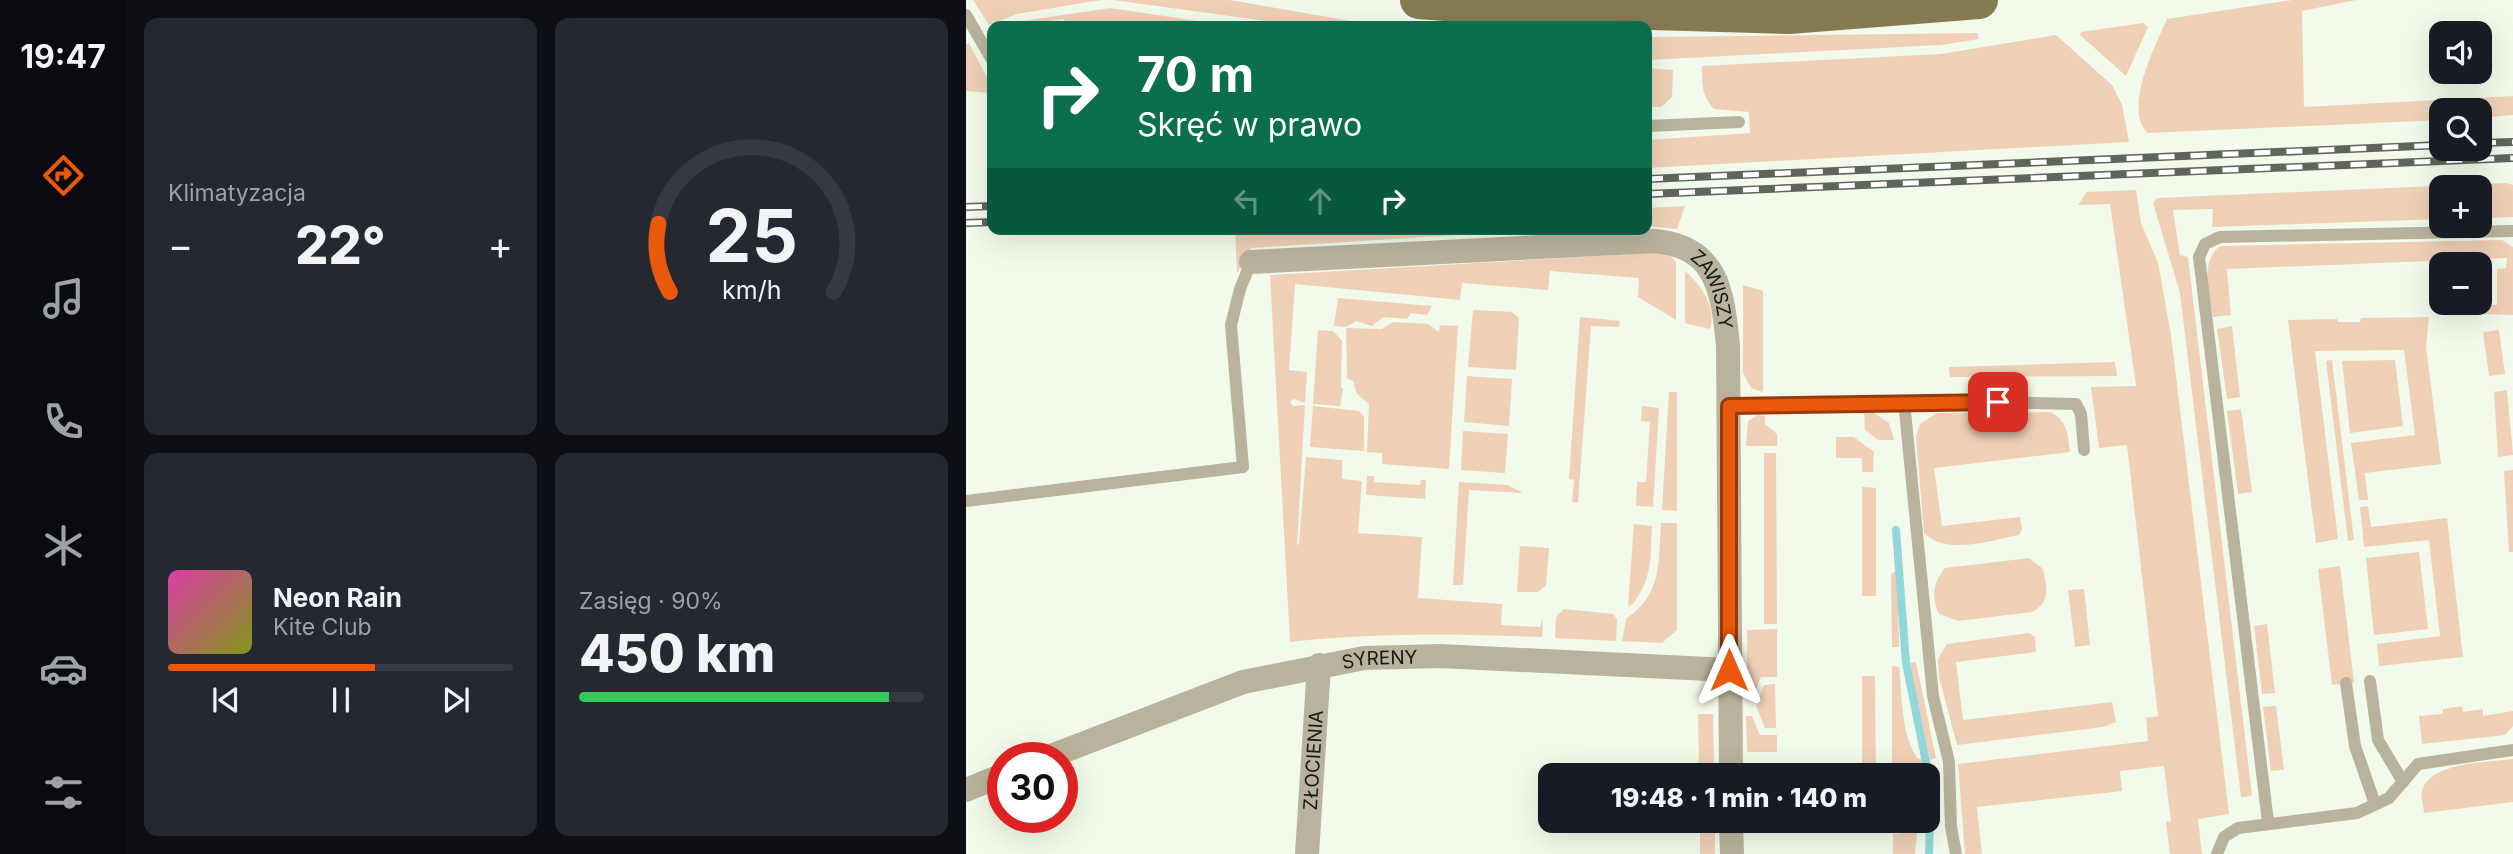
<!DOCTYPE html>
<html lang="pl">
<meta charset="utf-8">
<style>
body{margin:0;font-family:Inter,sans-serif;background:#242831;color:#f1f3f6;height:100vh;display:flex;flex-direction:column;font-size:26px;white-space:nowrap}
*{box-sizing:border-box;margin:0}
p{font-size:23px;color:#9ea1a6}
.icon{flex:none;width:38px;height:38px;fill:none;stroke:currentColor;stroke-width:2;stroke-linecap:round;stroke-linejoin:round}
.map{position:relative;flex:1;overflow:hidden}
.panel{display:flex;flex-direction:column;gap:18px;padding:18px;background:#0d0f14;width:840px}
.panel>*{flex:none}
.hud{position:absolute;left:21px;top:21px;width:665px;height:214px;border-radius:14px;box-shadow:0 7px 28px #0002;background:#0b6e4f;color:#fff;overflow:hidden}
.fabs{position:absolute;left:1463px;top:21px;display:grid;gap:14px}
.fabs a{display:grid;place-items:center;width:63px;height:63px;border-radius:14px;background:#171b24;box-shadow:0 7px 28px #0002;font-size:35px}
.speed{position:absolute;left:21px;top:742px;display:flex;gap:14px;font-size:35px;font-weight:700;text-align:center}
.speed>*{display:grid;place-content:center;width:91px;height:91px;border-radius:50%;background:#171b24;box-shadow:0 7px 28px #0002;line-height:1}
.speed .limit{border:10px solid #d22;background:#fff;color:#111}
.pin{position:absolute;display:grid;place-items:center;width:60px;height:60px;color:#fff;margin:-30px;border-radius:14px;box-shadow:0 4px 10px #0006}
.me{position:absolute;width:77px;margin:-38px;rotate:0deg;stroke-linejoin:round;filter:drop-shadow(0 0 5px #0008)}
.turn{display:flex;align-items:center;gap:24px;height:147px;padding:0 35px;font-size:32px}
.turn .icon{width:91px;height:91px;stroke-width:2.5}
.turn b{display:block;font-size:49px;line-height:60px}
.lanes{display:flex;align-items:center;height:66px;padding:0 35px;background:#0003;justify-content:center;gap:35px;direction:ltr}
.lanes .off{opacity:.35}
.big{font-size:52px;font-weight:800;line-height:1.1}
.panel .widget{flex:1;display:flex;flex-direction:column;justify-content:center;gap:10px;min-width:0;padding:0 24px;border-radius:14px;background:#242831}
.panel .dial{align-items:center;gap:0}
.dial svg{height:182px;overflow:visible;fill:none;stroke:#363941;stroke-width:7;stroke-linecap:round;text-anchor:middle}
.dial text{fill:#f1f3f6;stroke:none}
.song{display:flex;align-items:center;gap:21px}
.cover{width:84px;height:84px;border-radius:10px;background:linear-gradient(135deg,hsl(320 70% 55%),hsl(70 70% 35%))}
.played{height:7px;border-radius:4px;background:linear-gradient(90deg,#ea580c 60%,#363941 60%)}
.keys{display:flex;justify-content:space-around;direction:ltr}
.heat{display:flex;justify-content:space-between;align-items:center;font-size:38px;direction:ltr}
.charge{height:10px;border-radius:5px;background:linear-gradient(90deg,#34c759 90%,#363941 0)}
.panel .tiles{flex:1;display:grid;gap:18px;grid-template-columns:repeat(2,1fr)}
.trip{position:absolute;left:572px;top:763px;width:402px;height:70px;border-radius:14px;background:#171b24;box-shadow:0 7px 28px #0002;font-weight:800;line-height:70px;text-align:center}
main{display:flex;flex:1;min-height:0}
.menu{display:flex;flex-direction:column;width:126px;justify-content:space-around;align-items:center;background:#090b0e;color:#9ea1a6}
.menu .icon{width:49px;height:49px}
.menu .selected{color:#ea580c}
.menu b{font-size:32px;color:#f1f3f6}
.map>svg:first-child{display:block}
.green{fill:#efd0b7}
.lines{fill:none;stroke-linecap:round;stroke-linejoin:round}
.stream{stroke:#92d7da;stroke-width:8}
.lane{stroke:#b9b39d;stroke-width:12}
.street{stroke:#b9b39d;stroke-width:24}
.primary{stroke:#857a52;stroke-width:38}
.rail-casing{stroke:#60645b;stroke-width:8}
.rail{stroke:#fff;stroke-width:5;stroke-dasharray:16;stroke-linecap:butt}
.route-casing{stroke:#983908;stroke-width:18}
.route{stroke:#ea580c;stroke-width:12}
.labels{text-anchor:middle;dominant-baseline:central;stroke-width:6;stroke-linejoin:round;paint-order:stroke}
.street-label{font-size:19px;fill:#161813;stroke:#fff}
</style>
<main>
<nav class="menu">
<b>19:47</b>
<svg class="icon selected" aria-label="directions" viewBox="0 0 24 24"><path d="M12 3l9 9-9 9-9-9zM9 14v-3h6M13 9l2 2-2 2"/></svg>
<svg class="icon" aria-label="music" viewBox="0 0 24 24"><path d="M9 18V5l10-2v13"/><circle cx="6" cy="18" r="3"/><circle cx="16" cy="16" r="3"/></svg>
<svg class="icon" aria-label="phone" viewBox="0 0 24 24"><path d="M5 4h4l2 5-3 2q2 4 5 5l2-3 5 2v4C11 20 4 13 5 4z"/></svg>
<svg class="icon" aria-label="climate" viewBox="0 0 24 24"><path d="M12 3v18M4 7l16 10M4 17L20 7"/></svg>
<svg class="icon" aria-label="car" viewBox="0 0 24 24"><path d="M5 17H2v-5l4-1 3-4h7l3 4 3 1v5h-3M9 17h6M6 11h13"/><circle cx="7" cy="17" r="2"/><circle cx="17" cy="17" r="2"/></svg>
<svg class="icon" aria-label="filters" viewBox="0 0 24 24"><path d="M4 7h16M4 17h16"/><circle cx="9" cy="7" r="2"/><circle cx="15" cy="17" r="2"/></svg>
</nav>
<section class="panel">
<div class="tiles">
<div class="widget"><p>Klimatyzacja</p>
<div class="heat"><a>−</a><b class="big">22°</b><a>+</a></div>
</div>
<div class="widget dial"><svg viewBox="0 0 100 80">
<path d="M14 69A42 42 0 1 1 86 69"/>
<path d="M14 69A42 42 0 0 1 9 39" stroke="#ea580c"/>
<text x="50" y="56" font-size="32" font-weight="700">25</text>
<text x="50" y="72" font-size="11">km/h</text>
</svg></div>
<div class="widget">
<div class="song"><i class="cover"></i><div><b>Neon Rain</b><p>Kite Club</p></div></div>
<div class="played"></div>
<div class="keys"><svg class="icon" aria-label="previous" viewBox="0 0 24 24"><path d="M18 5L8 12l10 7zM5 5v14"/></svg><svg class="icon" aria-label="pause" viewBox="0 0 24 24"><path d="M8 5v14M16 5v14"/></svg><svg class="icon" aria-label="next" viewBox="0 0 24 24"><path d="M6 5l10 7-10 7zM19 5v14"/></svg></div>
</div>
<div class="widget"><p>Zasięg · 90%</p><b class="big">450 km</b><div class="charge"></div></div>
</div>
</section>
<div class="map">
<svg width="1547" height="854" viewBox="0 0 1547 854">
<rect width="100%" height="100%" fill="#f2faeb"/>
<g class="green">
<path d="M7,0H135L51,14L23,25Z"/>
<path d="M147,0H264L402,24L401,26H338Z"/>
<path d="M1326,0H1390L1336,11L1338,107L1547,96V115L1514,118V110H1475V120L1182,133C1156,110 1190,44 1201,19Z"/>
<path d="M144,8L259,25L260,26H99L98,19L45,26L57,21Z"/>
<path d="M1177,23L1182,27L1160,76L1114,35L1115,32Z"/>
<path d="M1011,33L1013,39L975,45L681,60V37Z"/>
<path d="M1090,35L1146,85L1156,105L1163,142L681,168V140L784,133L783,112L748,109C735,95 736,84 736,66L975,54Z"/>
<path d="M3,43L26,87L22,93L0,91V45Z"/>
<path d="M681,68L707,70L706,97L695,107H681Z"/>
<path d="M1540,183L1547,185V217L1514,218V187H1475V219L1246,227L1247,209L1207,210L1214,255L1222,257L1286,796L1275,797L1214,293L1187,203L1191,198Z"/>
<path d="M1170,190L1175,223L1192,263L1205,335L1263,814L1232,819L1236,854H1204L1200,822L1205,821L1198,766L1154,771L1156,791L1011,807L1016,854H999L992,764L1182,741L1180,718L1192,716L1161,445L1133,448L1125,387L1170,386L1144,204L1112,205L1121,192Z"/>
<path d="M719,206L711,229L681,226V208Z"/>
<path d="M269,229H587L285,248L271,273Z"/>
<path d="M1536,240L1547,247V315L1516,314V305H1531V269L1540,268L1541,258L1261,269L1265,315L1247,317C1244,293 1233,262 1254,246Z"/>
<path d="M701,252L710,262V320L672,297L673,278L584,271L582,290L496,283L494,300L329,284L323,370L341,372L339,403L328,399L324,402L327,406L339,405L331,545L333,544L340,457L376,460V479L396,481L392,533L456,537L452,598L536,604L535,625L574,627L577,619L576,637C491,634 408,633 324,642L304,275Z"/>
<path d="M719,271C735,285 751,308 744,329L719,323Z"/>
<path d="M777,285L797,291V392L785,388L777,373Z"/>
<path d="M372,298L466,306L461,315L445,313L441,319L417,317L406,326L390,321L380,327L368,326Z"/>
<path d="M507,310L546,312L553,318L550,370L502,367Z"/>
<path d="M614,317L654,321L653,327L625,326L612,503L606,502L608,480L603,479Z"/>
<path d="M1463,317L1460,347L1475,464L1399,473L1402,500H1393L1385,443L1449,435L1438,350L1349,351L1372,539L1350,543L1322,320L1371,319L1372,322H1394L1395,318Z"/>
<path d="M427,322L462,324L473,332L474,325L492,326L483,469L416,464V453L401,452L403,404L391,394L387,381L381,378L380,328L416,329Z"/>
<path d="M1266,326L1274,397L1261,399L1251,329Z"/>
<path d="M352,330L367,331L376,341L375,388H377L374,406L347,404Z"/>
<path d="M1533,330L1539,374L1523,376L1517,332Z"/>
<path d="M1366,360L1388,540L1382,541L1360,361Z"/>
<path d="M1429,360L1437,426L1384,433L1376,361Z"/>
<path d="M1149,362L1151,376L984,377L983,367Z"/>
<path d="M501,376L546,379L543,426L498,422Z"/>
<path d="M1541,390L1547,455L1532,457L1528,392Z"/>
<path d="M703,392H711V511L696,510Z"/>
<path d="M347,406L393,411L398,416V451L344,447Z"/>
<path d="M676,406L693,408L687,507L670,506L671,482H680L684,422L675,421Z"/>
<path d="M902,409L923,423L928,440H912L899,430L898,413Z"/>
<path d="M1275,409L1286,492L1272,494L1261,411Z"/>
<path d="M1084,412C1101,420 1102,434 1104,452L968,468L976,526L1054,517L1056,529L1053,535C1024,540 981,556 958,533L950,436L954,424L971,413Z"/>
<path d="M792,415L799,416V424L811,434V446H780L782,421Z"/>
<path d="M497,431L542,434L539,473L495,470Z"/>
<path d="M870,437H888L908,452L907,472H896V458H870Z"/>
<path d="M798,453H810L811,624H798Z"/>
<path d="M1547,470V552H1543L1538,471Z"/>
<path d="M401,476H408V482L454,485L455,480H460L459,499L400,495Z"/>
<path d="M493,482L542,485L557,493L503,490L497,585H487Z"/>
<path d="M896,487L910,488V596H896Z"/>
<path d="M1402,506L1405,527L1481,518L1497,657L1413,666L1411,644L1474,636L1463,540L1398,547L1394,507Z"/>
<path d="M695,523H711V630L696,643L656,641L660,619C697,593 692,563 695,523Z"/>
<path d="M668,524L686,526C684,559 687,578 666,605L662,606Z"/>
<path d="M554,546L583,548L580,585L572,592H551Z"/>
<path d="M1453,552L1462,629L1408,635L1400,558Z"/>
<path d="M1063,558L1077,569C1081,587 1085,602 1066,612L992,621L973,614C965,597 967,583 979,568Z"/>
<path d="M1374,566L1388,683L1366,685L1352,569Z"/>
<path d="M931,570L933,647H926L925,574Z"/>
<path d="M1118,589L1124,645L1109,647L1102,590Z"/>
<path d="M598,609L647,614L651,619L650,641L589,638L590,617Z"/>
<path d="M1301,624L1309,693L1296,694L1288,626Z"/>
<path d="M811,629V677H795L786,699H781V630Z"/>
<path d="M1063,633L1069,637L1070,652L990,662L997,720L1146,702L1150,722L1137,727L991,745L973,677L972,659L981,644Z"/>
<path d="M950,662L970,758L964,760L943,663Z"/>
<path d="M926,666L933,667C936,695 935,736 952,759H957L959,775H926Z"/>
<path d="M896,676H909L910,775H896Z"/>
<path d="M809,684L810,728H799L790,706L798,685Z"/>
<path d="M1310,706L1318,770L1305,771L1297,707Z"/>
<path d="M1496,706L1497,712L1517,709V716L1547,711V726L1539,735L1456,744L1453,716L1477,714V709Z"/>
<path d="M747,714L748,775H733L732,714Z"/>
<path d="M780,716H786L794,735H811V752H781Z"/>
<path d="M1547,759V802L1458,813C1458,807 1454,797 1456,791C1463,762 1523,762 1547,759Z"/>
<rect x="734" y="821" width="15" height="33"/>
<path d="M951,832L949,854H927V834Z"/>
</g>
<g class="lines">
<path class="stream" d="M930,530L940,663L965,787L963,854"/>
<g class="lane">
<path d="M0,15L26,60"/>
<path d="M681,126L773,122"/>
<path d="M938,401L967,696L983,762L985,827L990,854"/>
<path d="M763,406L980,401L1110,404L1115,414L1118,450"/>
<path d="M0,501L277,467L265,325L274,289L285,262"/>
<path d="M1404,681L1412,740L1437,782"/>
<path d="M1380,683L1389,746L1409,804"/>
<path d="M1302,822L1233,257L1239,244L1254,237L1547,231"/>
<path d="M1251,854L1258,837L1272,828L1391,813L1423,798L1452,764L1547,750"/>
</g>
<g class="street">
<path id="s1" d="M285,262L689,241C752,247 757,293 762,346L765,775"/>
<path id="s2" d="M80,758L277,682L398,658L474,656L763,670"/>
<path d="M0,790L37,775"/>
<path d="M765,821L766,854"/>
<path id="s3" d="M341,854L353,665"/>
</g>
<path class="primary" d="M453,0L547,7L823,15L1013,0"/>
<defs>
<g id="rail">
<path d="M1514,143L1547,142"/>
<path d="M681,179L1475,145"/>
<path d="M681,194L1547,158"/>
<path d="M0,207L26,206"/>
<path d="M0,223L26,222"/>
</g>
</defs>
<use href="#rail" class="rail-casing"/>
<use href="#rail" class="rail"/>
</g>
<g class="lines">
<defs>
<path id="route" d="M763,670V406L1032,402"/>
</defs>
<use href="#route" class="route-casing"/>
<use href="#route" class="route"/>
</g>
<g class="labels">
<g class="street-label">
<text stroke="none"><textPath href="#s1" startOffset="488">ZAWISZY</textPath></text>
<text stroke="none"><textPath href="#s2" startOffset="350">SYRENY</textPath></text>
<text stroke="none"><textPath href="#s3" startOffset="94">ZŁOCIENIA</textPath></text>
</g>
</g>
</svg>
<div class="fabs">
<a><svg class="icon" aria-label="sound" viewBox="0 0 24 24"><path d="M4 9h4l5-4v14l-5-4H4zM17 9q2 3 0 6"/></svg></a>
<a><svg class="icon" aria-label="search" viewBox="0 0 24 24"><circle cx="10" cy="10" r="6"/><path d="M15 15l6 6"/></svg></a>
<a>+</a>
<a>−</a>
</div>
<div class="speed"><div class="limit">30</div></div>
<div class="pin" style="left:1032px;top:402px;background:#d93025"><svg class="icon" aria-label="arrive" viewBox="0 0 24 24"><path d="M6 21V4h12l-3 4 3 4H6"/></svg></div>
<svg class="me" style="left:763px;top:670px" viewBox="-20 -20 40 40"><path d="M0-17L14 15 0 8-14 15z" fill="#ea580c" stroke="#fff" stroke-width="4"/></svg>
<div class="trip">19:48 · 1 min · 140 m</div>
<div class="hud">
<div class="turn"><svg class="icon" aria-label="right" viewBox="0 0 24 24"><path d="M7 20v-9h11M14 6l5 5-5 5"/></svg><div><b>70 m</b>Skręć w prawo</div></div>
<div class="lanes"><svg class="icon off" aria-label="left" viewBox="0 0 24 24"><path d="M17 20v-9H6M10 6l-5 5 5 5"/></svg><svg class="icon off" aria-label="ahead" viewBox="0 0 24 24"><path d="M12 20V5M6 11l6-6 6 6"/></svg><svg class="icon" aria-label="right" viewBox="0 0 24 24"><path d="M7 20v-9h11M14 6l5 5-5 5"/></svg></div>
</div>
</div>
</main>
